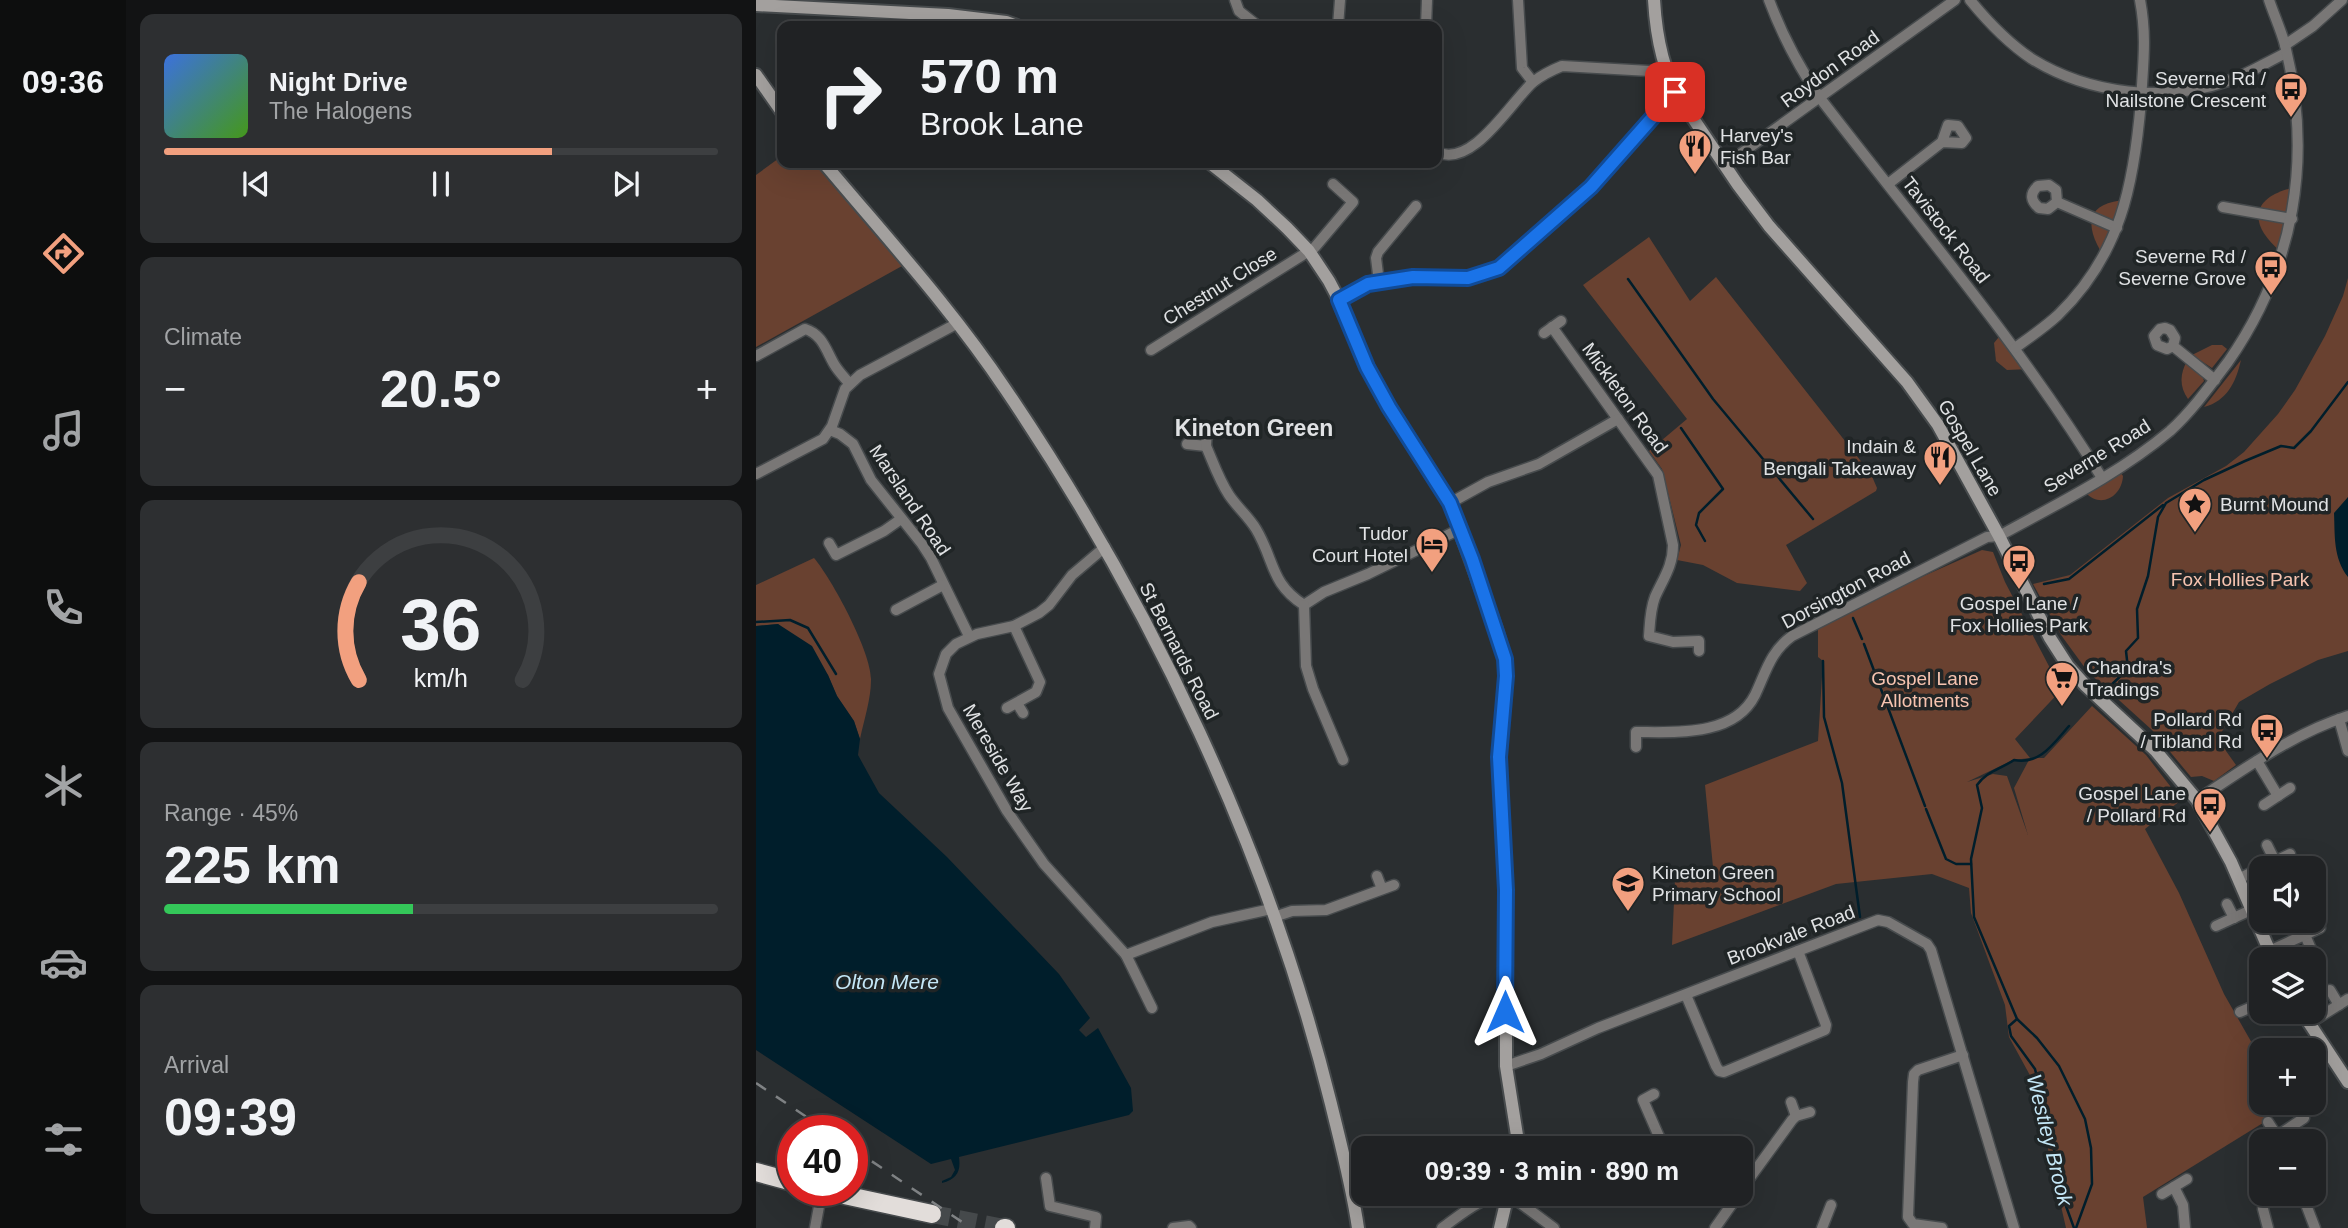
<!DOCTYPE html>
<meta charset="utf-8">
<style>
body{margin:0;font-family:Helvetica,sans-serif;background:#2d2f31;color:#f1f3f6;height:100vh;display:flex;flex-direction:column;font-size:26px;white-space:nowrap}
*{box-sizing:border-box;margin:0}
p{font-size:23px;color:#a2a4a6}
.icon{flex:none;width:38px;height:38px;fill:none;stroke:currentColor;stroke-width:2;stroke-linecap:round;stroke-linejoin:round}
.map{position:relative;flex:1;overflow:hidden}
.details{display:flex;flex-direction:column;gap:14px;padding:14px;background:#121314;width:630px}
.details>*{flex:none}
.guide{position:absolute;left:21px;top:21px;width:665px;height:147px;border-radius:14px;box-shadow:0 7px 28px #0002,0 0 0 2px #3d3f41;background:#202224;color:#f1f3f6;overflow:hidden}
.fabs{position:absolute;left:1493px;top:856px;display:grid;gap:14px}
.fabs a{display:grid;place-items:center;width:77px;height:77px;border-radius:14px;background:#202224;box-shadow:0 7px 28px #0002,0 0 0 2px #3d3f41;font-size:35px}
.speed{position:absolute;left:21px;top:1115px;display:flex;gap:14px;font-size:35px;font-weight:700;text-align:center}
.speed>*{display:grid;place-content:center;width:91px;height:91px;border-radius:50%;background:#202224;box-shadow:0 7px 28px #0002,0 0 0 2px #3d3f41;line-height:1}
.speed .limit{border:10px solid #d22;background:#fff;color:#111}
.pin{position:absolute;display:grid;place-items:center;width:60px;height:60px;color:#fff;margin:-30px;border-radius:14px;box-shadow:0 4px 10px #0006}
.me{position:absolute;width:77px;margin:-38px;rotate:0deg;stroke-linejoin:round;filter:drop-shadow(0 0 5px #0008)}
.turn{display:flex;align-items:center;gap:24px;height:147px;padding:0 28px;font-size:32px}
.turn .icon{width:91px;height:91px;stroke-width:2.5}
.turn b{display:block;font-size:49px;line-height:60px}
.big{font-size:52px;font-weight:800;line-height:1.1}
.details .tile{flex:1;display:flex;flex-direction:column;justify-content:center;gap:10px;min-width:0;padding:0 24px;border-radius:14px;background:#2d2f31}
.details .dial{align-items:center;gap:0}
.dial svg{height:182px;overflow:visible;fill:none;stroke:#3d3f41;stroke-width:7;stroke-linecap:round;text-anchor:middle}
.dial text{fill:#f1f3f6;stroke:none}
.song{display:flex;align-items:center;gap:21px}
.cover{width:84px;height:84px;border-radius:10px;background:linear-gradient(135deg,hsl(220 70% 55%),hsl(100 70% 35%))}
.played{height:7px;border-radius:4px;background:linear-gradient(90deg,#f2a07f 70%,#3d3f41 70%)}
.keys{display:flex;justify-content:space-around;direction:ltr}
.heat{display:flex;justify-content:space-between;align-items:center;font-size:38px;direction:ltr}
.charge{height:10px;border-radius:5px;background:linear-gradient(90deg,#34c759 45%,#3d3f41 0)}
.trip{position:absolute;left:595px;top:1136px;width:402px;height:70px;border-radius:14px;background:#202224;box-shadow:0 7px 28px #0002,0 0 0 2px #3d3f41;font-weight:800;line-height:70px;text-align:center}
main{display:flex;flex:1;min-height:0}
.tabs{display:flex;flex-direction:column;width:126px;justify-content:space-around;align-items:center;background:#0d0e0e;color:#a2a4a6}
.tabs .icon{width:49px;height:49px}
.tabs .on{color:#f2a07f}
.tabs b{font-size:32px;color:#f1f3f6}
.map>svg:first-child{display:block}
.green{fill:#694130;fill-rule:evenodd}
.water{fill:#001e2b}
.lines{fill:none;stroke-linecap:round;stroke-linejoin:round}
.stream{stroke:#001e2b;stroke-width:2.5}
.highway-tunnel{stroke:#45494b;stroke-width:18;stroke-dasharray:18 9;stroke-linecap:butt}
.street-casing{stroke:#474b4d;stroke-width:13}
.secondary-casing{stroke:#474b4d;stroke-width:16}
.highway-casing{stroke:#474b4d;stroke-width:21}
.street{stroke:#797776;stroke-width:10}
.secondary{stroke:#a3a09e;stroke-width:12}
.highway{stroke:#e2ddda;stroke-width:18}
.rail{stroke:#7f8284;stroke-width:2.5;stroke-dasharray:12 12;stroke-linecap:butt}
.route-casing{stroke:#114b97;stroke-width:18}
.route{stroke:#1a73e8;stroke-width:12}
.labels{text-anchor:middle;dominant-baseline:central;stroke-width:7;stroke-linejoin:round;paint-order:stroke}
.street-label{font-size:19px;fill:#e0e2e4;stroke:#202526}
.poi-label{font-size:19px;fill:#e0e2e4;stroke:#202526;text-anchor:end}
.park-label{font-size:19px;fill:#f7c4b0;stroke:#202526}
.water-label{font-size:21px;font-style:italic;fill:#c4e7f7;stroke:#202526}
.quarter-label{font-size:23px;font-weight:bold;fill:#e0e2e4;stroke:#202526}
</style>
<main>
<nav class="tabs">
<b>09:36</b>
<svg class="icon on" aria-label="directions" viewBox="0 0 24 24"><path d="M12 3l9 9-9 9-9-9zM9 14v-3h6M13 9l2 2-2 2"/></svg>
<svg class="icon" aria-label="music" viewBox="0 0 24 24"><path d="M9 18V5l10-2v13"/><circle cx="6" cy="18" r="3"/><circle cx="16" cy="16" r="3"/></svg>
<svg class="icon" aria-label="phone" viewBox="0 0 24 24"><path d="M5 4h4l2 5-3 2q2 4 5 5l2-3 5 2v4C11 20 4 13 5 4z"/></svg>
<svg class="icon" aria-label="climate" viewBox="0 0 24 24"><path d="M12 3v18M4 7l16 10M4 17L20 7"/></svg>
<svg class="icon" aria-label="car" viewBox="0 0 24 24"><path d="M5 17H2v-5l4-1 3-4h7l3 4 3 1v5h-3M9 17h6M6 11h13"/><circle cx="7" cy="17" r="2"/><circle cx="17" cy="17" r="2"/></svg>
<svg class="icon" aria-label="filters" viewBox="0 0 24 24"><path d="M4 7h16M4 17h16"/><circle cx="9" cy="7" r="2"/><circle cx="15" cy="17" r="2"/></svg>
</nav>
<section class="details">
<div class="tile">
<div class="song"><i class="cover"></i><div><b>Night Drive</b><p>The Halogens</p></div></div>
<div class="played"></div>
<div class="keys"><svg class="icon" aria-label="previous" viewBox="0 0 24 24"><path d="M18 5L8 12l10 7zM5 5v14"/></svg><svg class="icon" aria-label="pause" viewBox="0 0 24 24"><path d="M8 5v14M16 5v14"/></svg><svg class="icon" aria-label="next" viewBox="0 0 24 24"><path d="M6 5l10 7-10 7zM19 5v14"/></svg></div>
</div>
<div class="tile"><p>Climate</p>
<div class="heat"><a>−</a><b class="big">20.5°</b><a>+</a></div>
</div>
<div class="tile dial"><svg viewBox="0 0 100 80">
<path d="M14 69A42 42 0 1 1 86 69"/>
<path d="M14 69A42 42 0 0 1 14 26" stroke="#f2a07f"/>
<text x="50" y="56" font-size="32" font-weight="700">36</text>
<text x="50" y="72" font-size="11">km/h</text>
</svg></div>
<div class="tile"><p>Range · 45%</p><b class="big">225 km</b><div class="charge"></div></div>
<div class="tile"><p>Arrival</p><b class="big">09:39</b></div>
</section>
<div class="map">
<svg width="1592" height="1228" viewBox="0 0 1592 1228">
<rect width="100%" height="100%" fill="#2a2e30"/>
<g class="green">
<path d="M26,156V163H59L146,266L0,347V175Z"/>
<path d="M1536,188L1524,251C1493,225 1494,198 1536,188Z"/>
<path d="M1371,200L1347,255C1328,225 1330,202 1371,200Z"/>
<path d="M893,237L934,301L960,277L1115,474L1121,488L1120,491L1030,545L1051,583L1044,591L981,583L947,565L921,560L925,545L906,469L893,451L931,419L827,285Z"/>
<path d="M1592,278V651L1562,660L1514,684L1483,702L1464,735L1470,751L1480,765L1458,781L1446,776L1435,777L1396,730L1332,672L1305,635L1277,584L1314,575L1412,498L1470,466L1488,452L1522,414L1539,390L1569,336L1587,296Z"/>
<path d="M1247,332L1274,369L1251,370L1240,361L1238,343Z"/>
<path d="M1456,345H1466L1471,349L1456,368L1436,355Z"/>
<path d="M1485,360C1480,382 1471,401 1448,407Z"/>
<path d="M1431,361L1446,375L1448,381L1432,399C1423,386 1424,374 1431,361Z"/>
<path d="M1364,472L1367,476C1366,496 1345,509 1330,493Z"/>
<path d="M1226,550L1237,552L1249,582L1295,670L1310,685L1259,739L1274,758H1288L1336,706L1390,755L1425,800L1389,829L1423,893L1468,994L1505,1059V1102L1531,1103L1533,1107L1387,1197L1391,1228H1310L1276,1079L1253,1037L1249,1005L1215,913L1213,888L1176,874L1080,884L916,945L919,880L957,867L949,785L1062,741L1067,661L1062,657V629L1161,579ZM1274,758L1258,788L1272,835L1251,776L1237,774L1211,782L1257,760Z"/>
<path d="M58,558C76,579 116,653 115,680C115,699 108,720 104,739L98,721L81,696L72,675L22,624L0,626V585Z"/>
</g>
<g class="water">
<path d="M1592,497V577C1577,558 1579,535 1578,513Z"/>
<path d="M22,624L56,646L72,675L81,696L98,721L104,739L102,755L123,793L191,857L303,974L334,1018L323,1030L330,1037L342,1028L375,1088L377,1111L373,1115L203,1157C205,1171 201,1179 186,1183V1181L195,1177L199,1170L195,1159L175,1164L0,1050V626Z"/>
</g>
<g class="lines">
<g class="stream">
<path d="M872,279L957,399L1057,519"/>
<path d="M925,428L967,489L943,513L940,525L949,541"/>
<path d="M1288,584L1313,579L1407,505"/>
<path d="M1097,618L1106,639"/>
<path d="M0,622L34,620L52,628L80,674"/>
<path d="M1108,644L1169,806"/>
<path d="M1067,661L1068,717L1086,783L1104,917"/>
<path d="M1351,689L1372,669L1370,651L1382,638L1381,609L1392,576L1402,517L1410,503L1448,480L1489,461L1525,446L1538,448L1555,431L1592,382"/>
<path d="M1313,726C1297,744 1284,765 1258,760C1243,770 1231,771 1221,785L1226,808L1215,859L1218,917L1261,1019L1281,1038L1303,1066L1329,1119L1335,1148L1336,1184L1320,1228"/>
<path d="M1170,809L1190,859L1200,864H1215"/>
<path d="M1261,1019L1253,1026L1255,1036L1279,1069L1302,1166L1303,1187L1318,1228"/>
</g>
<path class="highway-tunnel" d="M176,1214L248,1228"/>
<defs>
<g id="street">
<path d="M479,0L483,11L502,26"/>
<path d="M762,0L766,68L777,82"/>
<path d="M1013,0C1026,35 1043,67 1064,98C1160,223 1263,343 1346,478"/>
<path d="M1214,0C1232,22 1252,43 1276,59C1333,94 1409,103 1472,81C1492,74 1511,62 1530,53"/>
<path d="M582,26L584,0"/>
<path d="M670,26L671,0"/>
<path d="M1529,45L1557,26L1586,0"/>
<path d="M681,152C716,169 755,102 777,82C786,75 796,70 806,66L911,72"/>
<path d="M969,165L1199,0"/>
<path d="M1132,184L1186,142L1192,125L1202,126L1210,138L1206,143L1186,142"/>
<path d="M1301,202L1300,190L1293,185L1282,186C1273,194 1275,201 1283,208L1292,209L1301,202L1361,228"/>
<path d="M1467,207L1536,219"/>
<path d="M554,253L597,202L577,184"/>
<path d="M623,282L620,258L622,252L660,206"/>
<path d="M796,327L902,475L917,545C917,566 907,579 899,597C894,610 894,623 893,636L917,642L943,641V651"/>
<path d="M788,333L805,321"/>
<path d="M1417,346L1419,338L1414,330L1409,328L1404,329L1398,336L1401,345L1411,349L1417,346L1459,380"/>
<path d="M1259,348C1273,338 1289,327 1302,315C1365,254 1378,184 1385,101C1387,64 1391,37 1384,0"/>
<path d="M395,350L553,251"/>
<path d="M0,356L49,329C66,334 70,350 78,364C82,371 88,377 93,383"/>
<path d="M74,430L84,434L97,444L115,480L166,544L175,558L213,636"/>
<path d="M431,444L450,446L451,430"/>
<path d="M450,446C457,462 463,480 473,495C481,507 492,516 500,529C519,561 514,583 548,605L568,592L612,574L704,529"/>
<path d="M0,474L67,439L76,426L89,389L104,375L202,323"/>
<path d="M694,503L732,482L783,464L862,419"/>
<path d="M73,543L80,555L128,531L145,519"/>
<path d="M349,547L316,575L293,605L283,613L258,626L221,634L200,644L190,654L183,674L192,708L251,811L288,864L370,955L456,922L515,909"/>
<path d="M548,605L550,666L557,689L587,760"/>
<path d="M140,610L187,585"/>
<path d="M261,703L267,713"/>
<path d="M251,708L280,692L284,682L258,626"/>
<path d="M1583,719L1592,751"/>
<path d="M880,747V732C919,732 978,737 999,695C1010,672 1014,652 1036,636L1231,537L1243,536C1301,504 1363,474 1414,431C1436,411 1454,386 1472,362C1539,266 1557,158 1529,45C1525,30 1518,15 1513,0"/>
<path d="M1501,761L1522,796"/>
<path d="M1441,800C1490,768 1536,734 1592,716"/>
<path d="M1508,805L1534,788"/>
<path d="M1511,845L1519,861"/>
<path d="M621,876L626,889"/>
<path d="M1482,879L1534,854"/>
<path d="M1471,904L1478,918"/>
<path d="M518,917L536,911L570,910L638,885"/>
<path d="M1460,926L1495,910"/>
<path d="M1549,935L1555,949"/>
<path d="M1513,951L1564,928"/>
<path d="M370,955L396,1008"/>
<path d="M1574,990L1583,1005"/>
<path d="M930,995L960,1066L963,1071L968,1072L1069,1030L1070,1025L1042,951"/>
<path d="M1484,1012L1505,1003"/>
<path d="M1554,1023L1592,999"/>
<path d="M750,1066L785,1054L842,1028L1122,920L1132,922L1171,944L1175,950L1258,1228"/>
<path d="M898,1094L887,1100L908,1148"/>
<path d="M1035,1102L1040,1116"/>
<path d="M1512,1122L1523,1139"/>
<path d="M1521,1136L1548,1118"/>
<path d="M290,1178L294,1206L340,1217L339,1228"/>
<path d="M1418,1187L1427,1205L1429,1228"/>
<path d="M985,1190L1036,1120L1040,1116L1054,1112"/>
<path d="M959,1194L974,1205"/>
<path d="M1406,1194L1431,1179"/>
<path d="M1546,1194L1559,1228"/>
<path d="M1507,1209L1512,1228"/>
<path d="M59,1228L66,1190"/>
<path d="M417,1228L433,1226L435,1228"/>
<path d="M686,1228C707,1213 726,1196 752,1194L798,1228"/>
<path d="M959,1228L983,1194"/>
<path d="M1066,1228L1075,1205"/>
<path d="M1186,1228L1157,1224L1152,1217L1157,1082L1158,1074L1162,1070L1207,1055"/>
</g>
<g id="secondary">
<path d="M898,0C900,34 906,70 924,99L982,185L1013,226L1151,382L1182,425L1243,536L1294,638L1312,666L1329,685L1399,750L1441,800L1475,862L1517,959"/>
<path d="M0,5L192,15L250,22L261,26"/>
<path d="M0,75L26,112"/>
<path d="M68,163C130,237 196,309 250,390C396,606 512,850 575,1104C585,1145 596,1186 602,1228"/>
<path d="M454,163L501,200L531,228L553,251L573,281L583,300L611,367L633,407L694,503L740,629L749,659L750,675L743,757L750,890V1066L763,1148"/>
<path d="M583,300L613,283L658,277L712,278L743,268L835,187L919,92"/>
<path d="M1546,1012L1592,1082"/>
<path d="M744,1228L752,1194"/>
</g>
<g id="highway">
<path d="M0,1172L37,1182"/>
<path d="M65,1190L176,1214"/>
<path d="M248,1228H250"/>
</g>
</defs>
<use href="#street" class="street-casing"/>
<use href="#secondary" class="secondary-casing"/>
<use href="#highway" class="highway-casing"/>
<use href="#street" class="street"/>
<use href="#secondary" class="secondary"/>
<use href="#highway" class="highway"/>
<g class="rail">
<path d="M0,1083L70,1130"/>
<path d="M96,1148L215,1228"/>
</g>
</g>
<g class="lines">
<defs>
<path id="route" d="M749,1012L750,890L743,757L750,676L749,659L716,559L694,503L633,407L611,367L583,300L612,284L657,277L712,278L743,268L835,187L919,92"/>
</defs>
<use href="#route" class="route-casing"/>
<use href="#route" class="route"/>
</g>
<defs>
<symbol id="bus-pin" viewBox="-11 -11 22 30"><path d="M0 17L-7.5 6A9.5 9.5 0 1 1 7.5 6Z" fill="#f2a07f" stroke="#202526"/><path d="M-5-6H5V4H4V6H2V4H-2V6H-4V4H-5ZM-3.5-4V0h7V-4ZM-3.5 1.2v1.5H-2V1.2ZM2 1.2v1.5H3.5V1.2Z" fill="#111"/></symbol>
<symbol id="restaurant-pin" viewBox="-11 -11 22 30"><path d="M0 17L-7.5 6A9.5 9.5 0 1 1 7.5 6Z" fill="#f2a07f" stroke="#202526"/><path d="M-5-6h1v4h1v-4h1v4h1v-4h1v5L-1.5 .5V6h-2V.5L-5-1ZM5-6V6H3V1.5H1.5Q1.5-4 5-6Z" fill="#111"/></symbol>
<symbol id="sight-pin" viewBox="-11 -11 22 30"><path d="M0 17L-7.5 6A9.5 9.5 0 1 1 7.5 6Z" fill="#f2a07f" stroke="#202526"/><path d="M0-6L1.8-2.2L6-1.7L2.9 1.2L3.7 5.4L0 3.3L-3.7 5.4L-2.9 1.2L-6-1.7L-1.8-2.2Z" fill="#111"/></symbol>
<symbol id="hotel-pin" viewBox="-11 -11 22 30"><path d="M0 17L-7.5 6A9.5 9.5 0 1 1 7.5 6Z" fill="#f2a07f" stroke="#202526"/><path d="M-6-4.5h1.5V1H6V5H4.5V3h-9V5H-6ZM-4 0a1.8 1.8 0 1 1 3.6 0ZM.5 0V-2.5h3Q6-2.5 6 0Z" fill="#111"/></symbol>
<symbol id="supermarket-pin" viewBox="-11 -11 22 30"><path d="M0 17L-7.5 6A9.5 9.5 0 1 1 7.5 6Z" fill="#f2a07f" stroke="#202526"/><path d="M-6-5.5h2.5l.6 2H6L4.5 2H-2.5L-4.4-4H-6ZM-1.5 3.2a1.3 1.3 0 1 0 .1 0ZM3 3.2a1.3 1.3 0 1 0 .1 0Z" fill="#111"/></symbol>
<symbol id="school-pin" viewBox="-11 -11 22 30"><path d="M0 17L-7.5 6A9.5 9.5 0 1 1 7.5 6Z" fill="#f2a07f" stroke="#202526"/><path d="M0-5L7-2L0 1L-7-2ZM-4 1L0 2.5L4 1V4Q0 6-4 4Z" fill="#111"/></symbol>
</defs>
<g fill-rule="evenodd">
<use href="#bus-pin" x="1516" y="70" width="38" height="52"/>
<use href="#restaurant-pin" x="920" y="127" width="38" height="52"/>
<use href="#bus-pin" x="1496" y="248" width="38" height="52"/>
<use href="#restaurant-pin" x="1165" y="438" width="38" height="52"/>
<use href="#sight-pin" x="1420" y="485" width="38" height="52"/>
<use href="#hotel-pin" x="657" y="525" width="38" height="52"/>
<use href="#bus-pin" x="1244" y="542" width="38" height="52"/>
<use href="#supermarket-pin" x="1287" y="659" width="38" height="52"/>
<use href="#bus-pin" x="1492" y="711" width="38" height="52"/>
<use href="#bus-pin" x="1435" y="785" width="38" height="52"/>
<use href="#school-pin" x="853" y="864" width="38" height="52"/>
</g>
<g class="labels">
<g class="street-label">
<text transform="translate(1074 69) rotate(-36)">Roydon Road</text>
<text transform="translate(1190 230) rotate(52)">Tavistock Road</text>
<text transform="translate(464 286) rotate(-32)">Chestnut Close</text>
<text transform="translate(869 398) rotate(54)">Mickleton Road</text>
<text transform="translate(1214 448) rotate(60)">Gospel Lane</text>
<text transform="translate(1341 456) rotate(-32)">Severne Road</text>
<text transform="translate(154 500) rotate(56)">Marsland Road</text>
<text transform="translate(1090 590) rotate(-28)">Dorsington Road</text>
<text transform="translate(423 651) rotate(63)">St Bernards Road</text>
<text transform="translate(242 758) rotate(60)">Mereside Way</text>
<text transform="translate(1035 935) rotate(-21)">Brookvale Road</text>
</g>
<g class="poi-label">
<text x="1510" y="78">Severne Rd /<tspan x="1510" dy="22">Nailstone Crescent</tspan></text>
<text x="964" y="135" text-anchor="start">Harvey's<tspan x="964" dy="22">Fish Bar</tspan></text>
<text x="1490" y="256">Severne Rd /<tspan x="1490" dy="22">Severne Grove</tspan></text>
<text x="1160" y="446">Indain &amp;<tspan x="1160" dy="22">Bengali Takeaway</tspan></text>
<text x="1464" y="504" text-anchor="start">Burnt Mound</text>
<text x="652" y="533">Tudor<tspan x="652" dy="22">Court Hotel</tspan></text>
<text x="1263" y="603" text-anchor="middle">Gospel Lane /<tspan x="1263" dy="22">Fox Hollies Park</tspan></text>
<text x="1330" y="667" text-anchor="start">Chandra's<tspan x="1330" dy="22">Tradings</tspan></text>
<text x="1486" y="719">Pollard Rd<tspan x="1486" dy="22">/ Tibland Rd</tspan></text>
<text x="1430" y="793">Gospel Lane<tspan x="1430" dy="22">/ Pollard Rd</tspan></text>
<text x="896" y="872" text-anchor="start">Kineton Green<tspan x="896" dy="22">Primary School</tspan></text>
</g>
<g class="park-label">
<text x="1484" y="579">Fox Hollies Park</text>
<text x="1169" y="678">Gospel Lane<tspan x="1169" dy="22">Allotments</tspan></text>
</g>
<g class="water-label">
<text x="131" y="981">Olton Mere</text>
<text transform="translate(1294 1140) rotate(76)">Westley Brook</text>
</g>
<g class="quarter-label">
<text x="498" y="428">Kineton Green</text>
</g>
</g>
</svg>
<div class="fabs">
<a><svg class="icon" aria-label="sound" viewBox="0 0 24 24"><path d="M4 9h4l5-4v14l-5-4H4zM17 9q2 3 0 6"/></svg></a>
<a><svg class="icon" aria-label="layers" viewBox="0 0 24 24"><path d="M12 4l9 5-9 5-9-5zM3 14l9 5 9-5"/></svg></a>
<a>+</a>
<a>−</a>
</div>
<div class="speed"><div class="limit">40</div></div>
<div class="pin" style="left:919px;top:92px;background:#d93025"><svg class="icon" aria-label="arrive" viewBox="0 0 24 24"><path d="M6 21V4h12l-3 4 3 4H6"/></svg></div>
<svg class="me" style="left:749px;top:1012px" viewBox="-20 -20 40 40"><path d="M0-17L14 15 0 8-14 15z" fill="#1a73e8" stroke="#fff" stroke-width="4"/></svg>
<div class="trip">09:39 · 3 min · 890 m</div>
<div class="guide">
<div class="turn"><svg class="icon" aria-label="right" viewBox="0 0 24 24"><path d="M7 20v-9h11M14 6l5 5-5 5"/></svg><div><b>570 m</b>Brook Lane</div></div>
</div>
</div>
</main>
